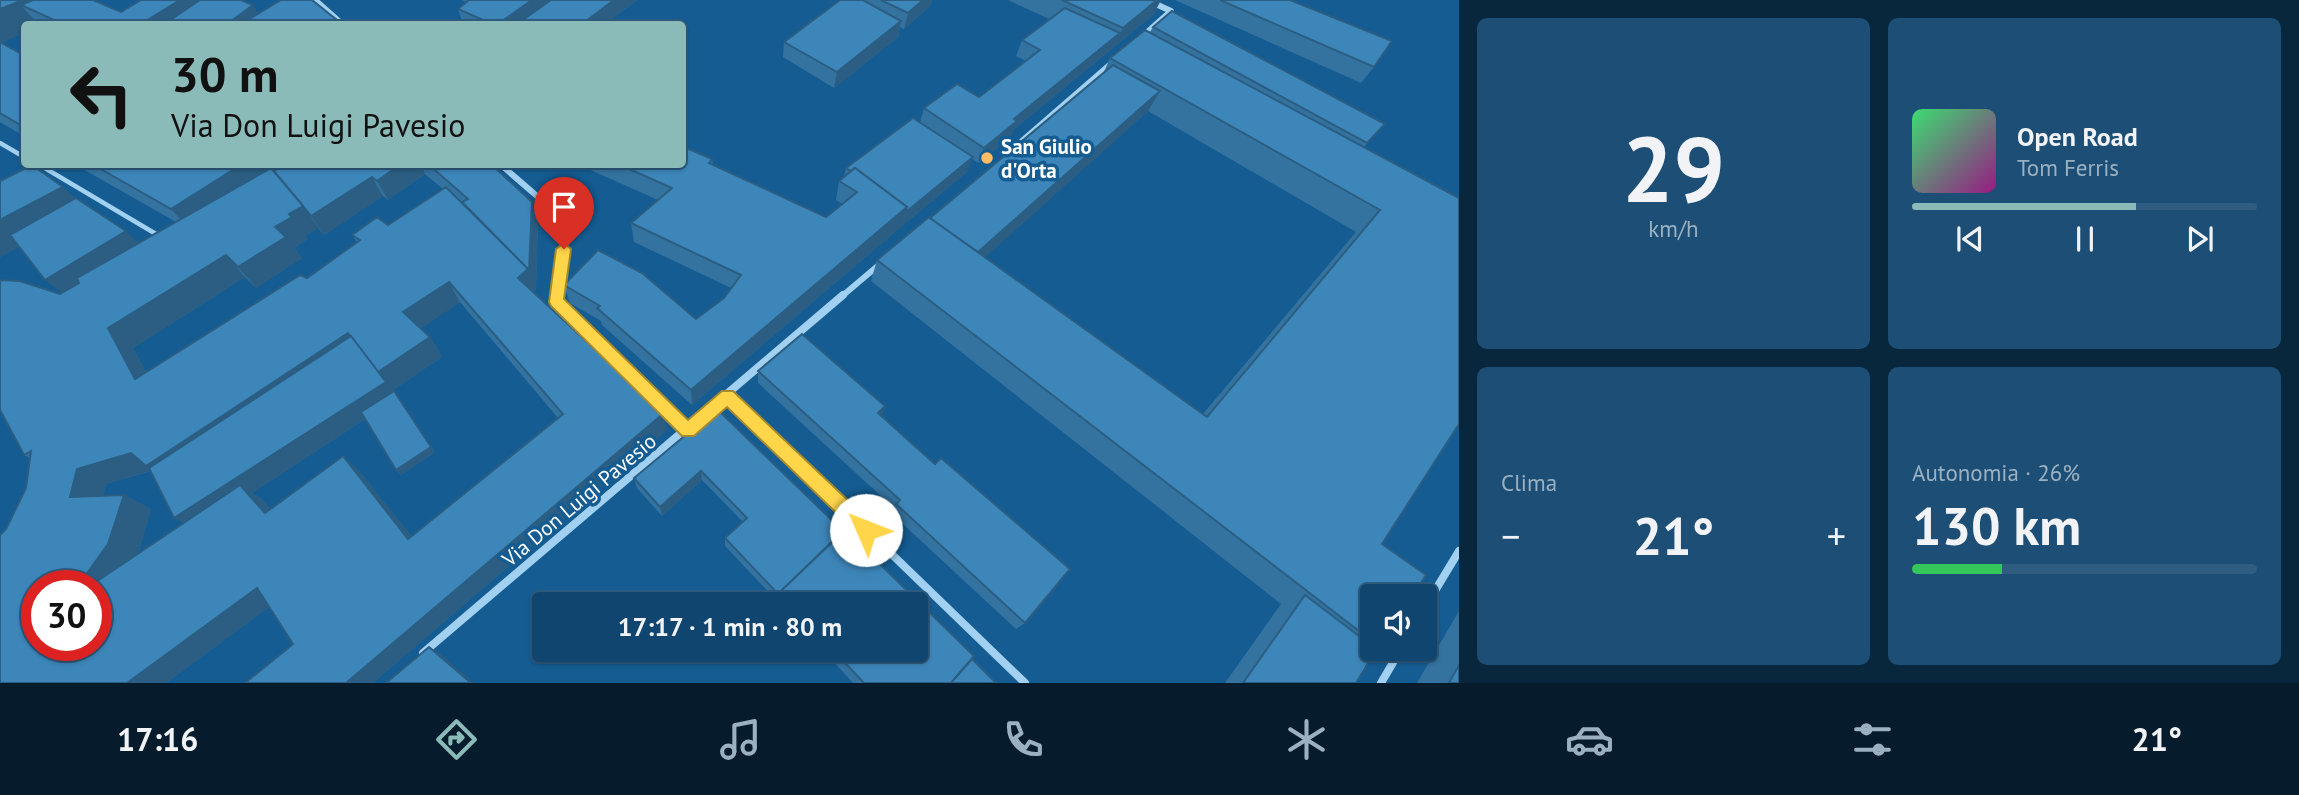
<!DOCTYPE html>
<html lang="it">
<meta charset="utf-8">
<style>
body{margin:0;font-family:"PT Sans",sans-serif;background:#1d4f76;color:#f1f3f6;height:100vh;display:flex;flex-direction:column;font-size:26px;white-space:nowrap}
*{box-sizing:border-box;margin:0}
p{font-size:23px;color:#9bb1c2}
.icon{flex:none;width:38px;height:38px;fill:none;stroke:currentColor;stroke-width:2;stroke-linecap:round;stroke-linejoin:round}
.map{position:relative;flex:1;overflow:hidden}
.details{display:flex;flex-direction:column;gap:18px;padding:18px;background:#08263c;width:840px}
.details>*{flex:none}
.hud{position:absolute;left:21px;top:21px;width:665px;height:147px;border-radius:7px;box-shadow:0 2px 5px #0004,0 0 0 2px #2f5d81;background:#8bbbb9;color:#111;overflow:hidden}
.buttons{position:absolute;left:1360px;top:584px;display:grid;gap:14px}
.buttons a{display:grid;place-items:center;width:77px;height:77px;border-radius:7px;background:#0f456e;box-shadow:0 2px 5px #0004,0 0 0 2px #2f5d81;font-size:35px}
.speed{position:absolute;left:21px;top:570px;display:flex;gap:14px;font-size:35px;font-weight:700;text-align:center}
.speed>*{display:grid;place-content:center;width:91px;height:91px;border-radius:50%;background:#0f456e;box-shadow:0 2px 5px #0004,0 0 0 2px #2f5d81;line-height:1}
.speed .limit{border:10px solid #d22;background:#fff;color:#111}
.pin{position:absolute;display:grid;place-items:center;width:60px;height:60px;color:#fff;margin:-72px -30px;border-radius:50% 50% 50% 0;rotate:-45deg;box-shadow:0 0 7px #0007}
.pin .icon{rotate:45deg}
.me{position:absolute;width:77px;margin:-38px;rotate:314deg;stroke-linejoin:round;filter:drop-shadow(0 0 5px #0008)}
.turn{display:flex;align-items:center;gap:24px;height:147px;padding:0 35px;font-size:32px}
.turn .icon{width:91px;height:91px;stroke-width:2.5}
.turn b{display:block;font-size:49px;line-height:60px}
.big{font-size:52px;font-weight:800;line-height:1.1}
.details .widget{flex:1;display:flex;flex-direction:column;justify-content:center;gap:10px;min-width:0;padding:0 24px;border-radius:10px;background:#1d4f76}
.details .dial{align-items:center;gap:0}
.dial b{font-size:91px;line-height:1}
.song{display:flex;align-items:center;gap:21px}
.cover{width:84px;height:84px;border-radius:10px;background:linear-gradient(135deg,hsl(140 70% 55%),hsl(310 70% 35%))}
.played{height:7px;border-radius:4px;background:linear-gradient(90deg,#8bbbb9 65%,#2f5d81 65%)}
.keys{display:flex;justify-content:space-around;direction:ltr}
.heat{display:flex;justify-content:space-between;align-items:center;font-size:38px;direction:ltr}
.charge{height:10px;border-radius:5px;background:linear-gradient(90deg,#34c759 26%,#2f5d81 0)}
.details .tiles{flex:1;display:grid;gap:18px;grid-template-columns:repeat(2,1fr)}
.trip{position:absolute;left:532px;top:592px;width:396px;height:70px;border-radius:7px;background:#0f456e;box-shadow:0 2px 5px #0004,0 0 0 2px #2f5d81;font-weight:800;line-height:70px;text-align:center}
.menu{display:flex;height:112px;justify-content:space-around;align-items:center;background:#061c2c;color:#9bb1c2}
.menu .icon{width:49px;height:49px}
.menu .on{color:#8bbbb9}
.menu b{font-size:32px;color:#f1f3f6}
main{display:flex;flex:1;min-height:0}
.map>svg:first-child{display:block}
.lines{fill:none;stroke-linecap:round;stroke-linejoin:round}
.service{stroke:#a1d0f1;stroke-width:4.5}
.minor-far1{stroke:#a1d0f1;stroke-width:6}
.minor{stroke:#a1d0f1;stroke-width:8}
.wall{fill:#3473a0;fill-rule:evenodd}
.shaded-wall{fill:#2b5e82}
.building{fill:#3d86ba;stroke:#2b5e82;stroke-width:2;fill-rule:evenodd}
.route{fill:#ffd54a;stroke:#a68a30;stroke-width:2}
.poi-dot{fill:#ffbc62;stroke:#145c92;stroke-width:2.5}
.labels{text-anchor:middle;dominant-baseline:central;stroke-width:7;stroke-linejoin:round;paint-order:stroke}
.poi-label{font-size:21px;font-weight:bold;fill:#fff;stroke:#145c92;text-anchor:start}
.street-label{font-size:21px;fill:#fff;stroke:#145c92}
</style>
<main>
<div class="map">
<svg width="1459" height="683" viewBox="0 0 1459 683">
<rect width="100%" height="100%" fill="#145c92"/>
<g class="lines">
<g class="service">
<path d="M0,143L24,157"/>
<path d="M38,164L161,237"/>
</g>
<g class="minor-far1">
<path d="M315,0L342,24"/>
<path d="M1143,36L1171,11L1147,0"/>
<path d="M1006,155L1113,62"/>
<path d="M500,164L567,222L558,297"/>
<path d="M841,297L880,264"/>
</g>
<g class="minor">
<path d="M558,295L557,302L688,431"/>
<path d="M728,396L1025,683"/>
<path d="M1424,609L1459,551"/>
<path d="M423,653L843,295"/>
<path d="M1381,683L1401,649"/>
</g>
</g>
<g class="wall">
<path d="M0,0L121,12L258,14L342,24H24L1,43L24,55V136L0,122Z"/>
<path d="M461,0H637L605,24H463L458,9L466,2Z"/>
<path d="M840,0H932L930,6L904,29L900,27L898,37L834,88L783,57L784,42Z"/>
<path d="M1008,0H1161L1153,15L1013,130L1011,136L979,163L972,159L967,172L902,226L692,405L602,325L601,321L570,303L564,285L696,319L724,298L731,288L634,242L631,223L658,200L577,164H682L712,159L713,165L826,217L842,204L836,200L839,181L844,177L846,168L920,123L924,108L979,97L1026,61L1016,56L1022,40L1049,19Z"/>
<path d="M1175,0H1290L1374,67L1361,83Z"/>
<path d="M1153,27L1385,124L1364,147L1459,198L1382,544L1372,597V649H1378L1376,650L1356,683H1225L1281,604L871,281L877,260L930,218L1103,74L1110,58L1150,32ZM1148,111L1356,232L1203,414L985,257Z"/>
<path d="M74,164H491L538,221L536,290L533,292L667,430L373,683H245L293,644L269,607L166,683H0L6,529L26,488L30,458L24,455L60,294L62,292L19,246L0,257V181L63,187L75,199L139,243L176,222ZM425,174L443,189L388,225L352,235L357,243L307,278L146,372L133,348L245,277L256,288L302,258L294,248L308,239L305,236L318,228L324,235L383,196L388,200ZM460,302L558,418L411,536L360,472L343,456L270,509L262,499L252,493L365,419L396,470L401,475L435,452L393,390L442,357L430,337L421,328ZM151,471L174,518L184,523L138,554L151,509L124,495L103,496L106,484Z"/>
<path d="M758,371L881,416L1025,623L1016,629L891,513L894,508L758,383Z"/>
<path d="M717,409L972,659L996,683H853L822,649H915V604H780L725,546V538L743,522L702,480L662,516L637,488L634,478Z"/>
<path d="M1459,611V683H1417Z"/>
</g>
<g class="shaded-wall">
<path d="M23,0H40L21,5L38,24H24V33L0,44V9Z"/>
<path d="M180,0H227L189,24H141Z"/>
<path d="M532,0H558L524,24H498Z"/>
<path d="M614,0H637L605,24H582Z"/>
<path d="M923,0H932L930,6L904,29L908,13Z"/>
<path d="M1157,0H1161L1153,15L1013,130L1011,136L979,163L984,148L1014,119L1120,33L1123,28Z"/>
<path d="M253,5L265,24H227Z"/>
<path d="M901,21L898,37L834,88L837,72Z"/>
<path d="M1160,91L1148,111L968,273L976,255Z"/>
<path d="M973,157L967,172L902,226L906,212Z"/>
<path d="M242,164H294L191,231L171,209Z"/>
<path d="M401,164H421L425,174L388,200L377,181Z"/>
<path d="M372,177L383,196L324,235L311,216Z"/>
<path d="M63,187L87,210L0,257V220Z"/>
<path d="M532,202L538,221L536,290L526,298L518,278Z"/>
<path d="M303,206L319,228L305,236L308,239L294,248L302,258L256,288L238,267L289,214Z"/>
<path d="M907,207L902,226L692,405L691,390Z"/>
<path d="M126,231L141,245L62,293L45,280Z"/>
<path d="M226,255L245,277L133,348L160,397L135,379L108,328Z"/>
<path d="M449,282L460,302L416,332L403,312Z"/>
<path d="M348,333L430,337L442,357L393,390L435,452L401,475L396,470L398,397L252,493L262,499L286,527L196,529L174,518L153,470L106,484L100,511L70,497L77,469Z"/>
<path d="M885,406L881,418L878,413Z"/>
<path d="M664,413L667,430L373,683H346Z"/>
<path d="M343,456L360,472L423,551L408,539Z"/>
<path d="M701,471L702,480L662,516L660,507Z"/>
<path d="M124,495L151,509L137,557L96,586H75Z"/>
<path d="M257,588L280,599L166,683H127Z"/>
<path d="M429,647L439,653L474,683H471Z"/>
</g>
<g class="building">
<path d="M0,0H23L0,9Z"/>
<path d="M33,0H93L121,12L141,0H180L141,24H63L21,5Z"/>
<path d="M200,0H241L253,5L227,24H157L166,18L170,20Z"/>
<path d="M281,0H312L342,24H241Z"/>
<path d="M469,0H532L498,24H492L458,9Z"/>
<path d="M551,0H614L582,24H517Z"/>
<path d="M840,0H863L901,21L837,72L784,42Z"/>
<path d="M881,0H923L908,13Z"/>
<path d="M1062,0H1157L1123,28Z"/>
<path d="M1220,0H1290L1392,41L1374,67Z"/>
<path d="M1065,8L1120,33L1014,119L1017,121L984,148L924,108L957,84L979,97L1040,50L1022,40Z"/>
<path d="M1172,11L1385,124L1367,143L1153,27Z"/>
<path d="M1145,30L1459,198V424L1382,544L1426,575L1412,597H1372V641L877,260L929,217L1207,417L1380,210L1110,58Z"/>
<path d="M0,42L24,55V127L0,113Z"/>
<path d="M1113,65L1160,91L978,252L930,218Z"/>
<path d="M913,118L973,157L906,212L907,207L855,168L851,171L846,168Z"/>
<path d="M682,146L712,159L709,163L826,217L857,192L839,181L855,168L907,207L691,390L597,308L600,306L564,285L598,250L642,273L696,319L724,298L741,275L631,223L672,188L618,164H682Z"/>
<path d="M92,164H242L171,209Z"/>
<path d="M284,164H401L377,181L372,177L311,216L274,171Z"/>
<path d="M428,164H491L532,202L529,272L528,269L462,202L468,199Z"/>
<path d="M32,165L63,187L0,220V181Z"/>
<path d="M271,168L303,206L289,214L292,217L275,227L286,237L238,267L226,255L108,328L135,379L300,275L307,278L360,240L352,235L377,217L388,225L446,187L528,269L518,278L664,413L346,683H245L293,644L257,588L127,683H0V535L6,529L26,488L31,451L24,455L0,410V280L20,281L60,294L79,283L77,278ZM449,282L563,414L408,539L343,456L265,513L240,485L90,586H96V646H37V586H75L85,576L108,544L124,495L70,497L77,469L131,453L146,466L348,333L378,372L430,337L403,312Z"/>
<path d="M76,198L126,231L45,280L10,235Z"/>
<path d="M802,334L885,406L878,413L935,464L941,458L1070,569L1025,623L896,504L900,500L758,371Z"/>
<path d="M351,336L386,382L174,518L149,468Z"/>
<path d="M394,391L431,447L396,470L361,412Z"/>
<path d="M717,409L843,531L780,592L779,595L725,538L747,518L701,471L660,507L634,478Z"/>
<path d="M845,530L974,656L951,683H864L832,649H915V604H790L780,592Z"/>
<path d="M1305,595L1372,646V649L1376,650L1356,683H1243Z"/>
<path d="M429,647L471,683H386Z"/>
<path d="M972,659L996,683H951Z"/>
<path d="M1459,665V683H1449Z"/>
</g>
<path class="route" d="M564,243L571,249L564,299L688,420L722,391H733L873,524L876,530L873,536L866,539L860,536L727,407L694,436H682L551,306L549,302L556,249Z"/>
<circle class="poi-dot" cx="987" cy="158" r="7"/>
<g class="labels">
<g class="poi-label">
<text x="1001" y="146">San Giulio<tspan x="1001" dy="24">d'Orta</tspan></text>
</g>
<g class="street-label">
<text transform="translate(579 500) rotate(-40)">Via Don Luigi Pavesio</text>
</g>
</g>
</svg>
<div class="buttons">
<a><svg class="icon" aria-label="sound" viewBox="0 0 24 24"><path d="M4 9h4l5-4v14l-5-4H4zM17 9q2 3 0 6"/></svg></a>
</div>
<div class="speed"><div class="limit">30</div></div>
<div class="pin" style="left:564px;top:249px;background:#d93025"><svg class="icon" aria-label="arrive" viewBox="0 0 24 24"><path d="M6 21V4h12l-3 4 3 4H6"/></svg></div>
<svg class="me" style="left:866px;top:530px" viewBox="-20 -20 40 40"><circle r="19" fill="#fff"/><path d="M0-13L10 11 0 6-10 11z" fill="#ffd54a"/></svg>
<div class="trip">17:17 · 1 min · 80 m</div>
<div class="hud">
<div class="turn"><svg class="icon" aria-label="left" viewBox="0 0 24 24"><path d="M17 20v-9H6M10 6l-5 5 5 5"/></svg><div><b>30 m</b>Via Don Luigi Pavesio</div></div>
</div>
</div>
<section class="details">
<div class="tiles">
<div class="widget dial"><b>29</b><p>km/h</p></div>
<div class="widget">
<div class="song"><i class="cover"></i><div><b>Open Road</b><p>Tom Ferris</p></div></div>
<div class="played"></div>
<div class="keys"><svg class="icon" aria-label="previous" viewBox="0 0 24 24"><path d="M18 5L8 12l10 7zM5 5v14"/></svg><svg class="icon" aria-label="pause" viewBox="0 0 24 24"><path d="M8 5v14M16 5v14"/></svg><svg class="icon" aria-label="next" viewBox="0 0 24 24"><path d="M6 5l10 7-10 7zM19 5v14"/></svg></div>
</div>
<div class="widget"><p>Clima</p>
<div class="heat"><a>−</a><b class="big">21°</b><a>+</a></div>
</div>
<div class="widget"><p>Autonomia · 26%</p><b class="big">130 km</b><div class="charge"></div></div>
</div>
</section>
</main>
<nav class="menu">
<b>17:16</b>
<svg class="icon on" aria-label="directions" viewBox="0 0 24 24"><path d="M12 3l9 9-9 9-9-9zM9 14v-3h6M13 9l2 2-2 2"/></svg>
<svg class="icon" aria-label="music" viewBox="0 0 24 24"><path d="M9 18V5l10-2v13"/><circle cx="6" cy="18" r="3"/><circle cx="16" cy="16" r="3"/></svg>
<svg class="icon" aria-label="phone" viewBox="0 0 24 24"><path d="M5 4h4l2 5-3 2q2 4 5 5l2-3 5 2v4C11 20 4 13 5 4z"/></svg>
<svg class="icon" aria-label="climate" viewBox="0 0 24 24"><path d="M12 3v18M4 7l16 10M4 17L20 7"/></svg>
<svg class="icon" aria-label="car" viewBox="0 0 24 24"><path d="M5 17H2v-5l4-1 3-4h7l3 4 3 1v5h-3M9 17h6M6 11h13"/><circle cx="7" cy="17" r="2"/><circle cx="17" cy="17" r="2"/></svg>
<svg class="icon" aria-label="filters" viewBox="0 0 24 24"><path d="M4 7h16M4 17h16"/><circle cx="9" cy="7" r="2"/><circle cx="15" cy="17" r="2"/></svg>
<b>21°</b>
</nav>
